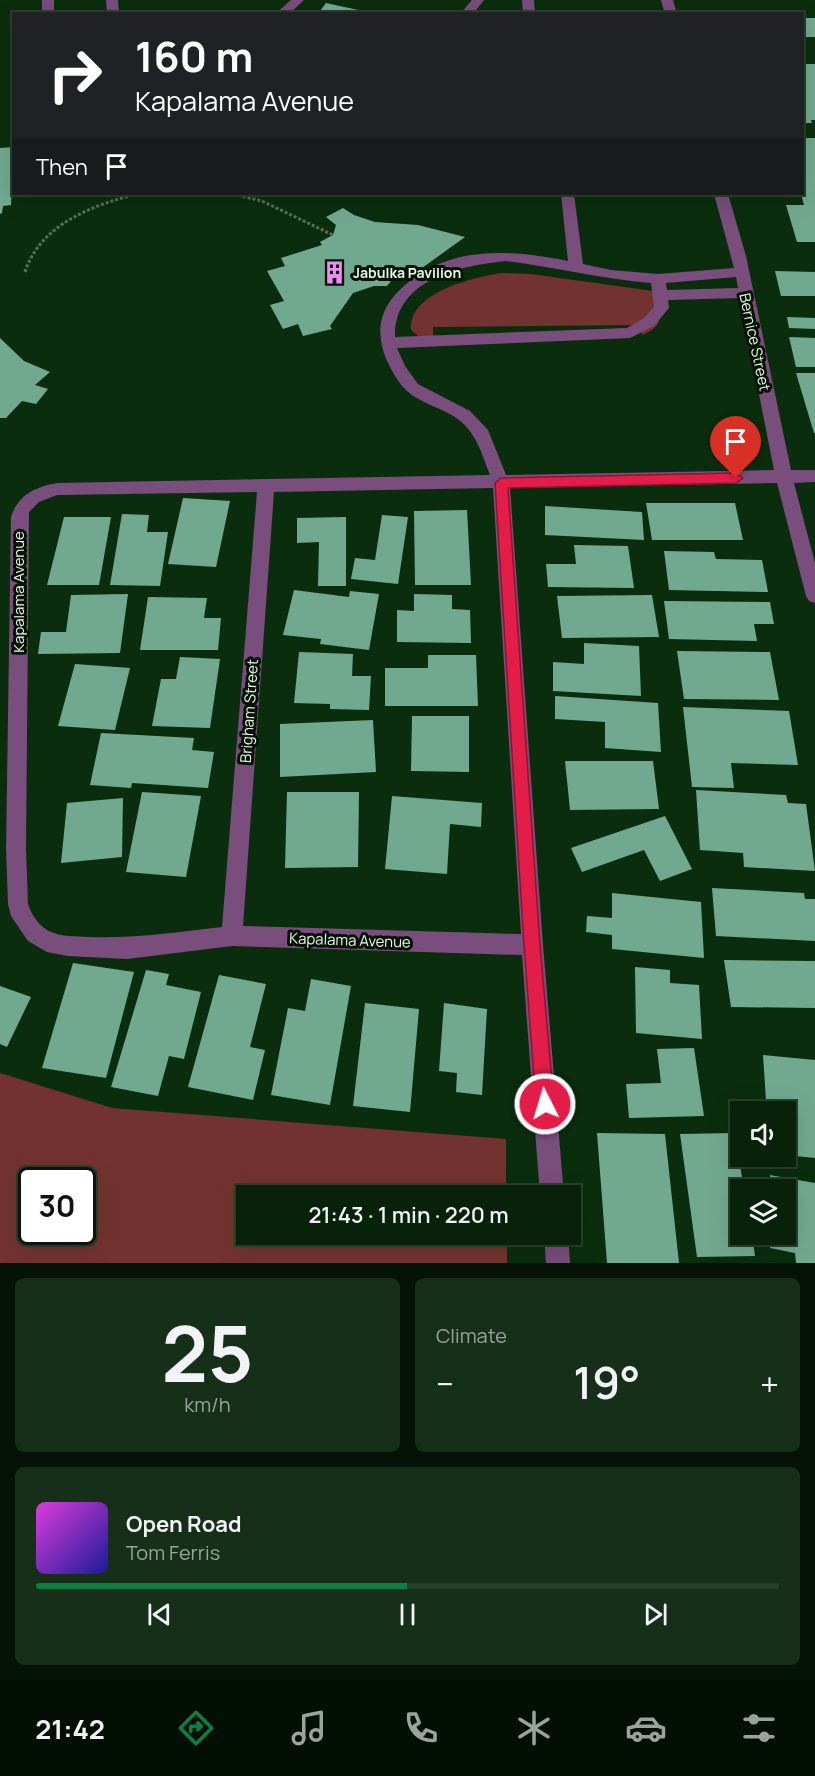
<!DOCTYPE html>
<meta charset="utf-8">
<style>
body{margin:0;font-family:Manrope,sans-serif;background:#162f18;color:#f1f3f6;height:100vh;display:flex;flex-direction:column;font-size:22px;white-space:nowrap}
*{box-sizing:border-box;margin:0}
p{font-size:20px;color:#98a49c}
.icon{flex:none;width:33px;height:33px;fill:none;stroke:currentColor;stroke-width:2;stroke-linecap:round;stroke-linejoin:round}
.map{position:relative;height:1263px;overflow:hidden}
.drawer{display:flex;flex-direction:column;gap:15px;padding:15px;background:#041306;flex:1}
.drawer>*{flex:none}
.top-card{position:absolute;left:12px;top:12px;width:792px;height:183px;border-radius:0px;box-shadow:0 6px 24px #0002,0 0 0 2px #293f2b;background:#202124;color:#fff;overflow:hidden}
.fabs{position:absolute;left:730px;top:1101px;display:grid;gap:12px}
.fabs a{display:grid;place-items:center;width:66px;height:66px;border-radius:0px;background:#08220a;box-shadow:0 6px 24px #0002,0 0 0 2px #293f2b;font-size:30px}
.speed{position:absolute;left:18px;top:1167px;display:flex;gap:12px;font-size:30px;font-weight:700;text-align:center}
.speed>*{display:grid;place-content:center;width:78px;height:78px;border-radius:50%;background:#08220a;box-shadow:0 6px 24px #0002,0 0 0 2px #293f2b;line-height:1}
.speed .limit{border:3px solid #111;border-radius:9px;background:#fff;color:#111}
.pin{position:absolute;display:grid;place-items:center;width:51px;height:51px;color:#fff;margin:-62px -26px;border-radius:50% 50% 50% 0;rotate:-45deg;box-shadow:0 0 6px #0007}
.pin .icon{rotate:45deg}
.me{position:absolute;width:66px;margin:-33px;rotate:355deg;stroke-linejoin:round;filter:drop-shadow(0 0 4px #0008)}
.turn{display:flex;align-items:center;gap:21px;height:126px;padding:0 24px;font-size:27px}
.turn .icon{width:78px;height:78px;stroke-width:2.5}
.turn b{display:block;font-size:42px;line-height:51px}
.then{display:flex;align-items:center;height:57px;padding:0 24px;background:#0003;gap:12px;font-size:22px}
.big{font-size:45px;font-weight:600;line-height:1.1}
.drawer .tile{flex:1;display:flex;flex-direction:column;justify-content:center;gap:9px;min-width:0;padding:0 21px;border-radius:9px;background:#162f18}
.drawer .dial{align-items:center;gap:0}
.dial b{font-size:78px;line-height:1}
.song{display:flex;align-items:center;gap:18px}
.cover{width:72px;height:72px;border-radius:9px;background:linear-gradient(135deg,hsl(300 70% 55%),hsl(240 70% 35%))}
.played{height:6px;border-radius:3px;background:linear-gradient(90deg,#0b8043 50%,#293f2b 50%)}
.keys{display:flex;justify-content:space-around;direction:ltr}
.heat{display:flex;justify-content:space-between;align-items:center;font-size:33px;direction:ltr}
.drawer .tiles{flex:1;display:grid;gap:15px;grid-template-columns:1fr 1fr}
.tile:last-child{grid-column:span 2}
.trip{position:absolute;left:236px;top:1185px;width:345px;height:60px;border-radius:0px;background:#08220a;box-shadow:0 6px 24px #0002,0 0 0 2px #293f2b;font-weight:600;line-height:60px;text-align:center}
.tabs{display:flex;height:96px;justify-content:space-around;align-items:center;background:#030e04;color:#98a49c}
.tabs .icon{width:42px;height:42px}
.tabs .selected{color:#0b8043}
.tabs b{font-size:27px;color:#f1f3f6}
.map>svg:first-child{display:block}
.green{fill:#723330;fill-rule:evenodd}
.building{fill:#71a990}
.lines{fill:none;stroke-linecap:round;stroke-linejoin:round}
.path{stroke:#537255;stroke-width:3;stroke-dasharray:3 2;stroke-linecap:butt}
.minor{fill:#794d7c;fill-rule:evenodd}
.route{fill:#e11d48;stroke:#92132f;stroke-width:1.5}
.labels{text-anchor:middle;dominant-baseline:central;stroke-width:6;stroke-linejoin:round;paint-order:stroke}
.far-poi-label{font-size:14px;font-weight:bold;fill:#e6fae5;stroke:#051205;text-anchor:start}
.street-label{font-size:15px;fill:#e6fae5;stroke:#051205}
</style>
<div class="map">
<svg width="815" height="1263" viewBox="0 0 815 1263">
<rect width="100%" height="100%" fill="#0a2e0d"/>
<g class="green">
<path d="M502,273L531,274L653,291C660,313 668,324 642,335L640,325L433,327V337L418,336L411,330C408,292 475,277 502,273Z"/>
<path d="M0,1073L112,1108L506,1139V1195L246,1196V1234L507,1235V1263H0ZM82,1180V1232H32V1180Z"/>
</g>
<g class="building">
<path d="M326,3L372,13V14H318Z"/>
<rect x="802" y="18" width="13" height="19"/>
<path d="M802,64H815V120H811L812,123H804L802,119Z"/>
<path d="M802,138H815V242H797L786,205H804L801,194Z"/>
<path d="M14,147L11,205L3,206L2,213L0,214V148Z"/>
<path d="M343,208L354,215L375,222L418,225L465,237L422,268L406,265L401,275L389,273L387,275L391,281L387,286H374L353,293L330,326L332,329L303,336L298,324L283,329L270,305L284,301L267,271L285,266L281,258L322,245L320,242L333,235L336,225L326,217Z"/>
<path d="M775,271L815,272V296H781Z"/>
<path d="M787,317L815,318V329L789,328Z"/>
<path d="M789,337L815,338V367H796Z"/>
<path d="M0,338L24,361L50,372L35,385L48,389L36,404L22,401L6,418H0Z"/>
<path d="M796,373H815V433H814Z"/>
<path d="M183,498L230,501L216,567L168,564Z"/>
<path d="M646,503H735L743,540H652Z"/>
<path d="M545,506L642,512L644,540L545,535Z"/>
<path d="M467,510L471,585H415L414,511Z"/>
<path d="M122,514L149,515L147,532H168L160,586L110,585Z"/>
<path d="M382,515L408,517L398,584L351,579L355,558L375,560Z"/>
<path d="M64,517H111L99,585H47Z"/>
<path d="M346,517V586H318L319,542L297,543V518Z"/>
<path d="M574,545L628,546L634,588L548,587L546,564H576Z"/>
<path d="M664,551L714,552L716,559L762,560L768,592L669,590Z"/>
<path d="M294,590L349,597L350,591L379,594L369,650L320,644L321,639L283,635Z"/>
<path d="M128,594L120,653L38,654L41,632H66L71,595Z"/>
<path d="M414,594L452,595V609L470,610L471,643L397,642V610L414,611Z"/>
<path d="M652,595L659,637L562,638L557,596Z"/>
<path d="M148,597L207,598L204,618H221L218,650H140Z"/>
<path d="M664,601L770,602L774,624H754L757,641L669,639Z"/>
<path d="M584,643L639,646L641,696L553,691V662L584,664Z"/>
<path d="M677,651L770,652L779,700L684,699Z"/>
<path d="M299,652L353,654L352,676H371L369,710L330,709V704L294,703Z"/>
<path d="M428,655H476L478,706H385V668H428Z"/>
<path d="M180,657L220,659L210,728L152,726L161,679H176Z"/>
<path d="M75,664L130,668L115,730L58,726Z"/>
<path d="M555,696L658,703L661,752L605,748V722L555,719Z"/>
<path d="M683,707L789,711L798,765L731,763L734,788L692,787Z"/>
<path d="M412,716H469V772L411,771Z"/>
<path d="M373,720L376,772L280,777V724Z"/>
<path d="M101,733L194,738L192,750L214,752L208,788L132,783L131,788L90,785Z"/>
<path d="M565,761H653L659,809L570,810Z"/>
<path d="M696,790L786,795L788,803L806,804L815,871L744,867L743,853L700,850Z"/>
<path d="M142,792L201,796L186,877L126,872Z"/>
<path d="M287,792H359L358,867L285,868Z"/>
<path d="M392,796L482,803L481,827L450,824L447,874L385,869Z"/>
<path d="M123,798L122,857L61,863L67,803Z"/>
<path d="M665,816L692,869L660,881L644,850L582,872L571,848Z"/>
<path d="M712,888L804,893L805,899H815V941L716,936Z"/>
<path d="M612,893L701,902L704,958L612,949V935L586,932L587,916L612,918Z"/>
<path d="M724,960L815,961V1008L731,1007Z"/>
<path d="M73,963L134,972L106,1078L42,1068Z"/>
<path d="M635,967L670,970V983L699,985L702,1039L636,1033Z"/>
<path d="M146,970L169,974L166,985L201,992L184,1059L169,1056L158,1096L111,1087Z"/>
<path d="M219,975L266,984L250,1047L265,1050L253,1100L188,1087Z"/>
<path d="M311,979L351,986L330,1105L271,1095L288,1008L305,1011Z"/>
<path d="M0,986L31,997L7,1047L0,1044Z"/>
<path d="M365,1003L419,1009L410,1112L353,1106Z"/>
<path d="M444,1003L487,1009L482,1095L456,1092L457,1073L439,1071Z"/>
<path d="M694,1048L704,1116L629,1118L626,1084L661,1083L657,1049Z"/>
<path d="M763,1055L815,1060V1158L786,1155V1112H783L782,1102L766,1100Z"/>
<path d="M597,1133L665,1134L679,1263H607Z"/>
<path d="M735,1133L744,1190H741V1234H752L755,1256L697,1257L680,1134Z"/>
<path d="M770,1175L815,1183V1263H796L795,1253L770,1248V1234H786V1190H770Z"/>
</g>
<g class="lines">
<g class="path">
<path d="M233,194L262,201L333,235"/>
<path d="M25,272C40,225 92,205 137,194"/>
</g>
<g class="minor">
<rect x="42" y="0" width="12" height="14"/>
<path d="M106,0H118L119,14H107Z"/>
<path d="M291,0H304L289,14H275Z"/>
<path d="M472,0H484L473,14H460Z"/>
<path d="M522,0H534L535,14H523Z"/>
<path d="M661,0H673L677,14H665Z"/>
<path d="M561,194H574L583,264L611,270L658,274L734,268L714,194H728L746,256L791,470H815V482L794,483L815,563V603L809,601L806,596L777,483L510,488L543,945L564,1196H540L522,955L232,946L127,959L68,956L47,952L28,941L11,916L8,904L6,849L11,517C18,495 35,487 57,483L490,475C482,455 477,434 459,420C444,408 421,404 407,391C399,384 392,371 387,361C371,323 385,298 417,276C462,245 518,251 568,261ZM506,261C555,267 602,279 651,283L654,307L644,318L627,328L395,337C394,279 460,266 506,261ZM736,277L738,288L667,290L666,283ZM740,298L774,470L506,475L488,430L470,411L418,384L405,366L397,348L630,338L654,326L669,308L668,300ZM493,488L521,934L243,926L274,492ZM257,492L222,927C177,932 133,939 88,937C76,936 62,937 51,932C40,928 31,914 28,904L26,849L29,512L39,502L57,495Z"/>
<path d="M544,1234H568L570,1263H546Z"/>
</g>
</g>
<path class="route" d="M736,473L743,478L736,483L508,488L540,945L554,1104L551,1111L545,1113L539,1111L536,1104L524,945L495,483L501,478Z"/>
<defs>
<symbol id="building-bare" viewBox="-9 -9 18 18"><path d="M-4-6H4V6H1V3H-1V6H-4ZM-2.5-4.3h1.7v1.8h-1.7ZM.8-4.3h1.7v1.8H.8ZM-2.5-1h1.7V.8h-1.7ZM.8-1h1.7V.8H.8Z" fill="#ef8bf7" stroke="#051205" stroke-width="2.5" paint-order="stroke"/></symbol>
</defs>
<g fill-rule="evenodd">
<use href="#building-bare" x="318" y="256" width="33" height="33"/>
</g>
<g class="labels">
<g class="far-poi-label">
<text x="353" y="272">Jabulka Pavilion</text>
</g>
<g class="street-label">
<text transform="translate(755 342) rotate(78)">Bernice Street</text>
<text transform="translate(18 592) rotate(-90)">Kapalama Avenue</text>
<text transform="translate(249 711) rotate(-86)">Brigham Street</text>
<text transform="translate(350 940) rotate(2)">Kapalama Avenue</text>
</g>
</g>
</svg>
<div class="fabs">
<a><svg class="icon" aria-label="sound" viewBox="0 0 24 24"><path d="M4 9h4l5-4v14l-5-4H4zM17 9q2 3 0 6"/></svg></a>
<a><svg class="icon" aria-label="layers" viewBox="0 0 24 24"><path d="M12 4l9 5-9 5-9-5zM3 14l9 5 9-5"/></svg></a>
</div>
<div class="speed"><div class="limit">30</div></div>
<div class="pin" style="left:736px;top:478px;background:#d93025"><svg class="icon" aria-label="arrive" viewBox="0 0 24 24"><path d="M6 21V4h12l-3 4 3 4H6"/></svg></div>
<svg class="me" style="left:545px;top:1104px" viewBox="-20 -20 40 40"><circle r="17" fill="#e11d48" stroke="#fff" stroke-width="3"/><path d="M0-11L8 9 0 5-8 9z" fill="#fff"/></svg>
<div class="trip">21:43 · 1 min · 220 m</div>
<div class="top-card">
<div class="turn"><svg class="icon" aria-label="right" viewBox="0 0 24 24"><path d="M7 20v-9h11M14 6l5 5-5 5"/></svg><div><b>160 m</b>Kapalama Avenue</div></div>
<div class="then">Then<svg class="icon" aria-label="arrive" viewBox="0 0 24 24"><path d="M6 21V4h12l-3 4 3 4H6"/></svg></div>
</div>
</div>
<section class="drawer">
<div class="tiles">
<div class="tile dial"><b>25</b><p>km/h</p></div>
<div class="tile"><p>Climate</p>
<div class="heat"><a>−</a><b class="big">19°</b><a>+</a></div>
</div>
<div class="tile">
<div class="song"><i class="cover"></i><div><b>Open Road</b><p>Tom Ferris</p></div></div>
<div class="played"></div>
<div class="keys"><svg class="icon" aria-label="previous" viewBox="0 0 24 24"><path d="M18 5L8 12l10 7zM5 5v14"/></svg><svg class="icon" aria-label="pause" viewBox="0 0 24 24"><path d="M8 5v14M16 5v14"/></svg><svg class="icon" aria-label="next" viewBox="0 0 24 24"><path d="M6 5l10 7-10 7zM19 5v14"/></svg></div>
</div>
</div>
</section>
<nav class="tabs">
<b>21:42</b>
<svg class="icon selected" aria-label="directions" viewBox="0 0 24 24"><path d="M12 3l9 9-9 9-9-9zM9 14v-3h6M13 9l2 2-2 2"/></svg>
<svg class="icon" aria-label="music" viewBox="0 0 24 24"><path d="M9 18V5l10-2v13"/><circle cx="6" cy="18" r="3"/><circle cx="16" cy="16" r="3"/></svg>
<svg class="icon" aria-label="phone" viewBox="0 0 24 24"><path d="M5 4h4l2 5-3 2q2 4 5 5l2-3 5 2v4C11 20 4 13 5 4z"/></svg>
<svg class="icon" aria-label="climate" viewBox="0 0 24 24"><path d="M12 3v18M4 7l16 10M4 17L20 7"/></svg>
<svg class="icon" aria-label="car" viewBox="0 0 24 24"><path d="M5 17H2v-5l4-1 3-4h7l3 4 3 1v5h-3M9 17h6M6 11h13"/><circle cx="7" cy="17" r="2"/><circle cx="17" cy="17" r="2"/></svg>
<svg class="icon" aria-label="filters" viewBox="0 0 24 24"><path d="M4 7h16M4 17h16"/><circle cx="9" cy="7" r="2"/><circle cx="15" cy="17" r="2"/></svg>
</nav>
